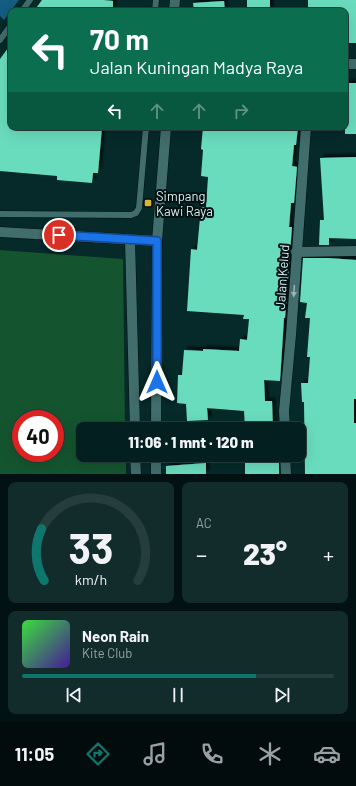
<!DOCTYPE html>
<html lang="id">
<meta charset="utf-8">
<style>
body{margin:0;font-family:Barlow,sans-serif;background:#122c2c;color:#f1f3f6;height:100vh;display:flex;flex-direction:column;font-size:15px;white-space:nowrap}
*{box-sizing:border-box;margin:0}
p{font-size:13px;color:#97a2a4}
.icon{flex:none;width:22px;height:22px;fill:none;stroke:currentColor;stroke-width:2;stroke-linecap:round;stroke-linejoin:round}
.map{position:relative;height:474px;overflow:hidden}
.drawer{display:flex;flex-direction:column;gap:8px;padding:8px;background:#021111;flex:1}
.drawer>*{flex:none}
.banner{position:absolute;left:8px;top:8px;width:340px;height:122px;border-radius:8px;box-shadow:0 4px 16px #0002,0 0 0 1px #253d3d;background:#0b6e4f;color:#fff;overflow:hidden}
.speed{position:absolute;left:12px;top:410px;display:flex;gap:8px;font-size:20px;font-weight:700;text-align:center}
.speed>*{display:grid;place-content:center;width:52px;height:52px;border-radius:50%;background:#041f1f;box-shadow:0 4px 16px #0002,0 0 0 1px #253d3d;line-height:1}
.speed .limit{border:6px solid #d22;background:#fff;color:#111}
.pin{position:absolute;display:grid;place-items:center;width:34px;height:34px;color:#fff;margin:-17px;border:2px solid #fff;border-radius:50%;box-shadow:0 1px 4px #0007}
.me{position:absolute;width:44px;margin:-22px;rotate:0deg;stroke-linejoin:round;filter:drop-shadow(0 0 3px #0008)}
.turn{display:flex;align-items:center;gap:14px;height:84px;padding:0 16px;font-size:18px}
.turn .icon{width:52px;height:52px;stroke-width:2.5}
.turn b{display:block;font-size:28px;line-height:34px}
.lanes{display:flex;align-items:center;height:38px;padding:0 16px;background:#0003;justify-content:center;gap:20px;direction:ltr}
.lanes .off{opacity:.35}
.big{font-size:30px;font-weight:800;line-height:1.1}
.drawer .widget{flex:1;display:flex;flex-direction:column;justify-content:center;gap:6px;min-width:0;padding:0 14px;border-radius:8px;background:#122c2c}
.drawer .dial{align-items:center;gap:0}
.dial svg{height:104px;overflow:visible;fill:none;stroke:#253d3d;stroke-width:7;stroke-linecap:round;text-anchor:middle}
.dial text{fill:#f1f3f6;stroke:none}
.song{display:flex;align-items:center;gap:12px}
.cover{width:48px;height:48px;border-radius:6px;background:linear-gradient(135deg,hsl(120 70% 55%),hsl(260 70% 35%))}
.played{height:4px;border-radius:2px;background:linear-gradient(90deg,#0f766e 75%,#253d3d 75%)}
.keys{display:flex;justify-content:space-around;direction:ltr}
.heat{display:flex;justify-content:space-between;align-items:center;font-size:22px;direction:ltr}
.drawer .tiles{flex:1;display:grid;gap:8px;grid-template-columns:1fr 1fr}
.widget:last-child{grid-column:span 2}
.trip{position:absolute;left:76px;top:422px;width:230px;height:40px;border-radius:8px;background:#041f1f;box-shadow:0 4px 16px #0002,0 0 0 1px #253d3d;font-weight:800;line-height:40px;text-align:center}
.tabs{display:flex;height:64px;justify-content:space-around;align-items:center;background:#020c0c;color:#97a2a4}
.tabs .icon{width:28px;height:28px}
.tabs .on{color:#0f766e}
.tabs b{font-size:18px;color:#f1f3f6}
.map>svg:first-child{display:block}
.forest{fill:#14552f;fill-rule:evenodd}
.water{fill:#135d82}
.building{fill:#6adcbe;filter:url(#shadow)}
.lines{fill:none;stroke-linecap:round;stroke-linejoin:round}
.lane-casing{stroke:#001010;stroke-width:7}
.street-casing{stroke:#001010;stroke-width:11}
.secondary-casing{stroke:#001010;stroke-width:11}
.lane{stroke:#416d6c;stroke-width:6}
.street{stroke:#416d6c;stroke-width:10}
.secondary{stroke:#416d6c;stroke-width:10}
.oneway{fill:#94b4b3}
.route-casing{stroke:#114b97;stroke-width:10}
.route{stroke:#1a73e8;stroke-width:7}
.poi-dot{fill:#d9b334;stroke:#011010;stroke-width:1.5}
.labels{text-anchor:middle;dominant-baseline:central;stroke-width:4;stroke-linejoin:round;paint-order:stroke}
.poi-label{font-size:13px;fill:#d7eeed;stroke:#011010;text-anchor:start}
.street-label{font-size:13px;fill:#d7eeed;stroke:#011010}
</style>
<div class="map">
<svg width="356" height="474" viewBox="0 0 356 474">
<defs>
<filter id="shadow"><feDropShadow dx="3.5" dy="-3.5" stdDeviation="1" flood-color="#0009"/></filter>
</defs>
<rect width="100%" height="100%" fill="#062929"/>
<path class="forest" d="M0,250L123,259L125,429H83V455H126V474H0ZM21,419H55V453H21Z"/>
<path class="water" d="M0,0H19L4,20L0,16Z"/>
<g class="building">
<path d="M42,0H103L113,1V11H34Z"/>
<rect x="247" y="0" width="23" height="11"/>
<path d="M308,0H356V43H345V11H308Z"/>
<path d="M224,1L225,11H194L193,3Z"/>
<path d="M11,44V127H102L98,173H93L92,183L57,180V176L0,171V59Z"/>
<rect x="345" y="83" width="11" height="51"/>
<path d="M203,127L250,129V127H298L296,145H294L292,166L297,167L294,203H291L289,227H292L285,318H284L280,381L264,380L265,401H272L273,429H245L244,411L207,408L208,420L187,421L186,404L177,403L178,375H182L184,350L203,351V349L239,351L240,339L247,340L249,319H243L244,315L187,311L191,249L197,250L201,207H206L208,177L201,176L203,150L201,149Z"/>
<path d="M356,157V239L329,238V245H319L320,220H324L320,158Z"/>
<path d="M303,258H328L356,260V399H354V423H356V474H305L304,402H302L301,383H308L310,357H307L310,318H305L307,303L300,302Z"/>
<path d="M245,455H277V460H279V474H245Z"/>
<path d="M206,463V474H166V466Z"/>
</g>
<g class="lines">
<defs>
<g id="lane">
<path d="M22,11L30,0"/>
<path d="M155,11L156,0"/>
<path d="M0,40L11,25"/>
<path d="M0,214L131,215L136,213L139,208L146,127"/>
</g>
<g id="street">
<path d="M174,11L175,0"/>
<path d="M345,64H356"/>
<path d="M130,240L135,429"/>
<path d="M157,241L166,127"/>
<path d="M296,252L356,251"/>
<path d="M285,429L284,411L291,335L306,127"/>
<path d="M135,455L136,474"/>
<path d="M285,455L286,474"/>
</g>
<g id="secondary">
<path d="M0,232L157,241L156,429"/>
<path d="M156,474V455"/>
</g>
</defs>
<use href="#lane" class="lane-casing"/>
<use href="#street" class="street-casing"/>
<use href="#secondary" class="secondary-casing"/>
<use href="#lane" class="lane"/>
<use href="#street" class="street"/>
<use href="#secondary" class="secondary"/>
</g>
<defs><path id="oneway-solid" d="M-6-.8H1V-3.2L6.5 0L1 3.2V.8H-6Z"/></defs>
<use class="oneway" href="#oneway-solid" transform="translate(294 291) rotate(94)"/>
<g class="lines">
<defs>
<path id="route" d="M59,235L157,241V382"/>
</defs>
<use href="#route" class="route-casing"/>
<use href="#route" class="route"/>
</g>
<rect class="poi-dot" x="144" y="199" width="8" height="8" rx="2"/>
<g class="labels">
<g class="poi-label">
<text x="156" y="196">Simpang<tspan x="156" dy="15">Kawi Raya</tspan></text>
</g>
<g class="street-label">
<text transform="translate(282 277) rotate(-86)">Jalan Kelud</text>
</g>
</g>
</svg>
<div class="speed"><div class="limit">40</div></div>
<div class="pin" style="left:59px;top:235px;background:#d93025"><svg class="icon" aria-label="arrive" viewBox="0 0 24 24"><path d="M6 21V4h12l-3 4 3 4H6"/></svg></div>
<svg class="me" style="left:157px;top:382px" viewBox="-20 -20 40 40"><path d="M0-17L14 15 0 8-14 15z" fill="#1a73e8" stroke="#fff" stroke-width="4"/></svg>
<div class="trip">11:06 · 1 mnt · 120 m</div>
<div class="banner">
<div class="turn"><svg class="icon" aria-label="left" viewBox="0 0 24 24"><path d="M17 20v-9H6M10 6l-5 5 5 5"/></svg><div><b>70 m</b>Jalan Kuningan Madya Raya</div></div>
<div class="lanes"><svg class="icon" aria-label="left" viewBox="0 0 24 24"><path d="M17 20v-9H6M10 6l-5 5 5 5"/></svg><svg class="icon off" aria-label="ahead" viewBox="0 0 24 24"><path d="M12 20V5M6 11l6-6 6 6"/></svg><svg class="icon off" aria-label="ahead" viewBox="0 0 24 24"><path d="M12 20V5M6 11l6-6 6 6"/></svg><svg class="icon off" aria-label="right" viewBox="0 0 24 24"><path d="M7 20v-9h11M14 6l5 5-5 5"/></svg></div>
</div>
</div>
<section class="drawer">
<div class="tiles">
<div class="widget dial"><svg viewBox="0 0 100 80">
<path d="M14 69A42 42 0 1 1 86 69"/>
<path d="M14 69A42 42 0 0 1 12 29" stroke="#0f766e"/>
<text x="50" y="56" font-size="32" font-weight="700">33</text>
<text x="50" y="72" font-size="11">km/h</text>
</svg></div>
<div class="widget"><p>AC</p>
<div class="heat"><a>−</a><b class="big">23°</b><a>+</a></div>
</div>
<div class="widget">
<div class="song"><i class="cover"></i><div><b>Neon Rain</b><p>Kite Club</p></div></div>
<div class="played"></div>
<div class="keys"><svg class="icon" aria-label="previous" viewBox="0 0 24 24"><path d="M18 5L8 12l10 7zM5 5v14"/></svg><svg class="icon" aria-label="pause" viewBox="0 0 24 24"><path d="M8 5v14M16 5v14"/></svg><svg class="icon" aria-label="next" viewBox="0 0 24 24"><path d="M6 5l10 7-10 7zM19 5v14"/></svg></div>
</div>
</div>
</section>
<nav class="tabs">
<b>11:05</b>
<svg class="icon on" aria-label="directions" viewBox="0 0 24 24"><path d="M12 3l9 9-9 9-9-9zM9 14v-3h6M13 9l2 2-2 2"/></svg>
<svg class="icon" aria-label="music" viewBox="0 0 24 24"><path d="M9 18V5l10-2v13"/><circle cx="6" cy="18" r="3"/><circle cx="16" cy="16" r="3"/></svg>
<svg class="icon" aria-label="phone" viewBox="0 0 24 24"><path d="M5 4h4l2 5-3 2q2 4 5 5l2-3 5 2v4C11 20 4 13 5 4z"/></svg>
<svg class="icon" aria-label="climate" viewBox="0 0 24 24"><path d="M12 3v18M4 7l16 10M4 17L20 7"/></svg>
<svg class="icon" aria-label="car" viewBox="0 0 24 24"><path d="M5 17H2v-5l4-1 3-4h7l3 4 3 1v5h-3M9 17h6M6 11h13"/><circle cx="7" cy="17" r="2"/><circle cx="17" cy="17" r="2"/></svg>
</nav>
